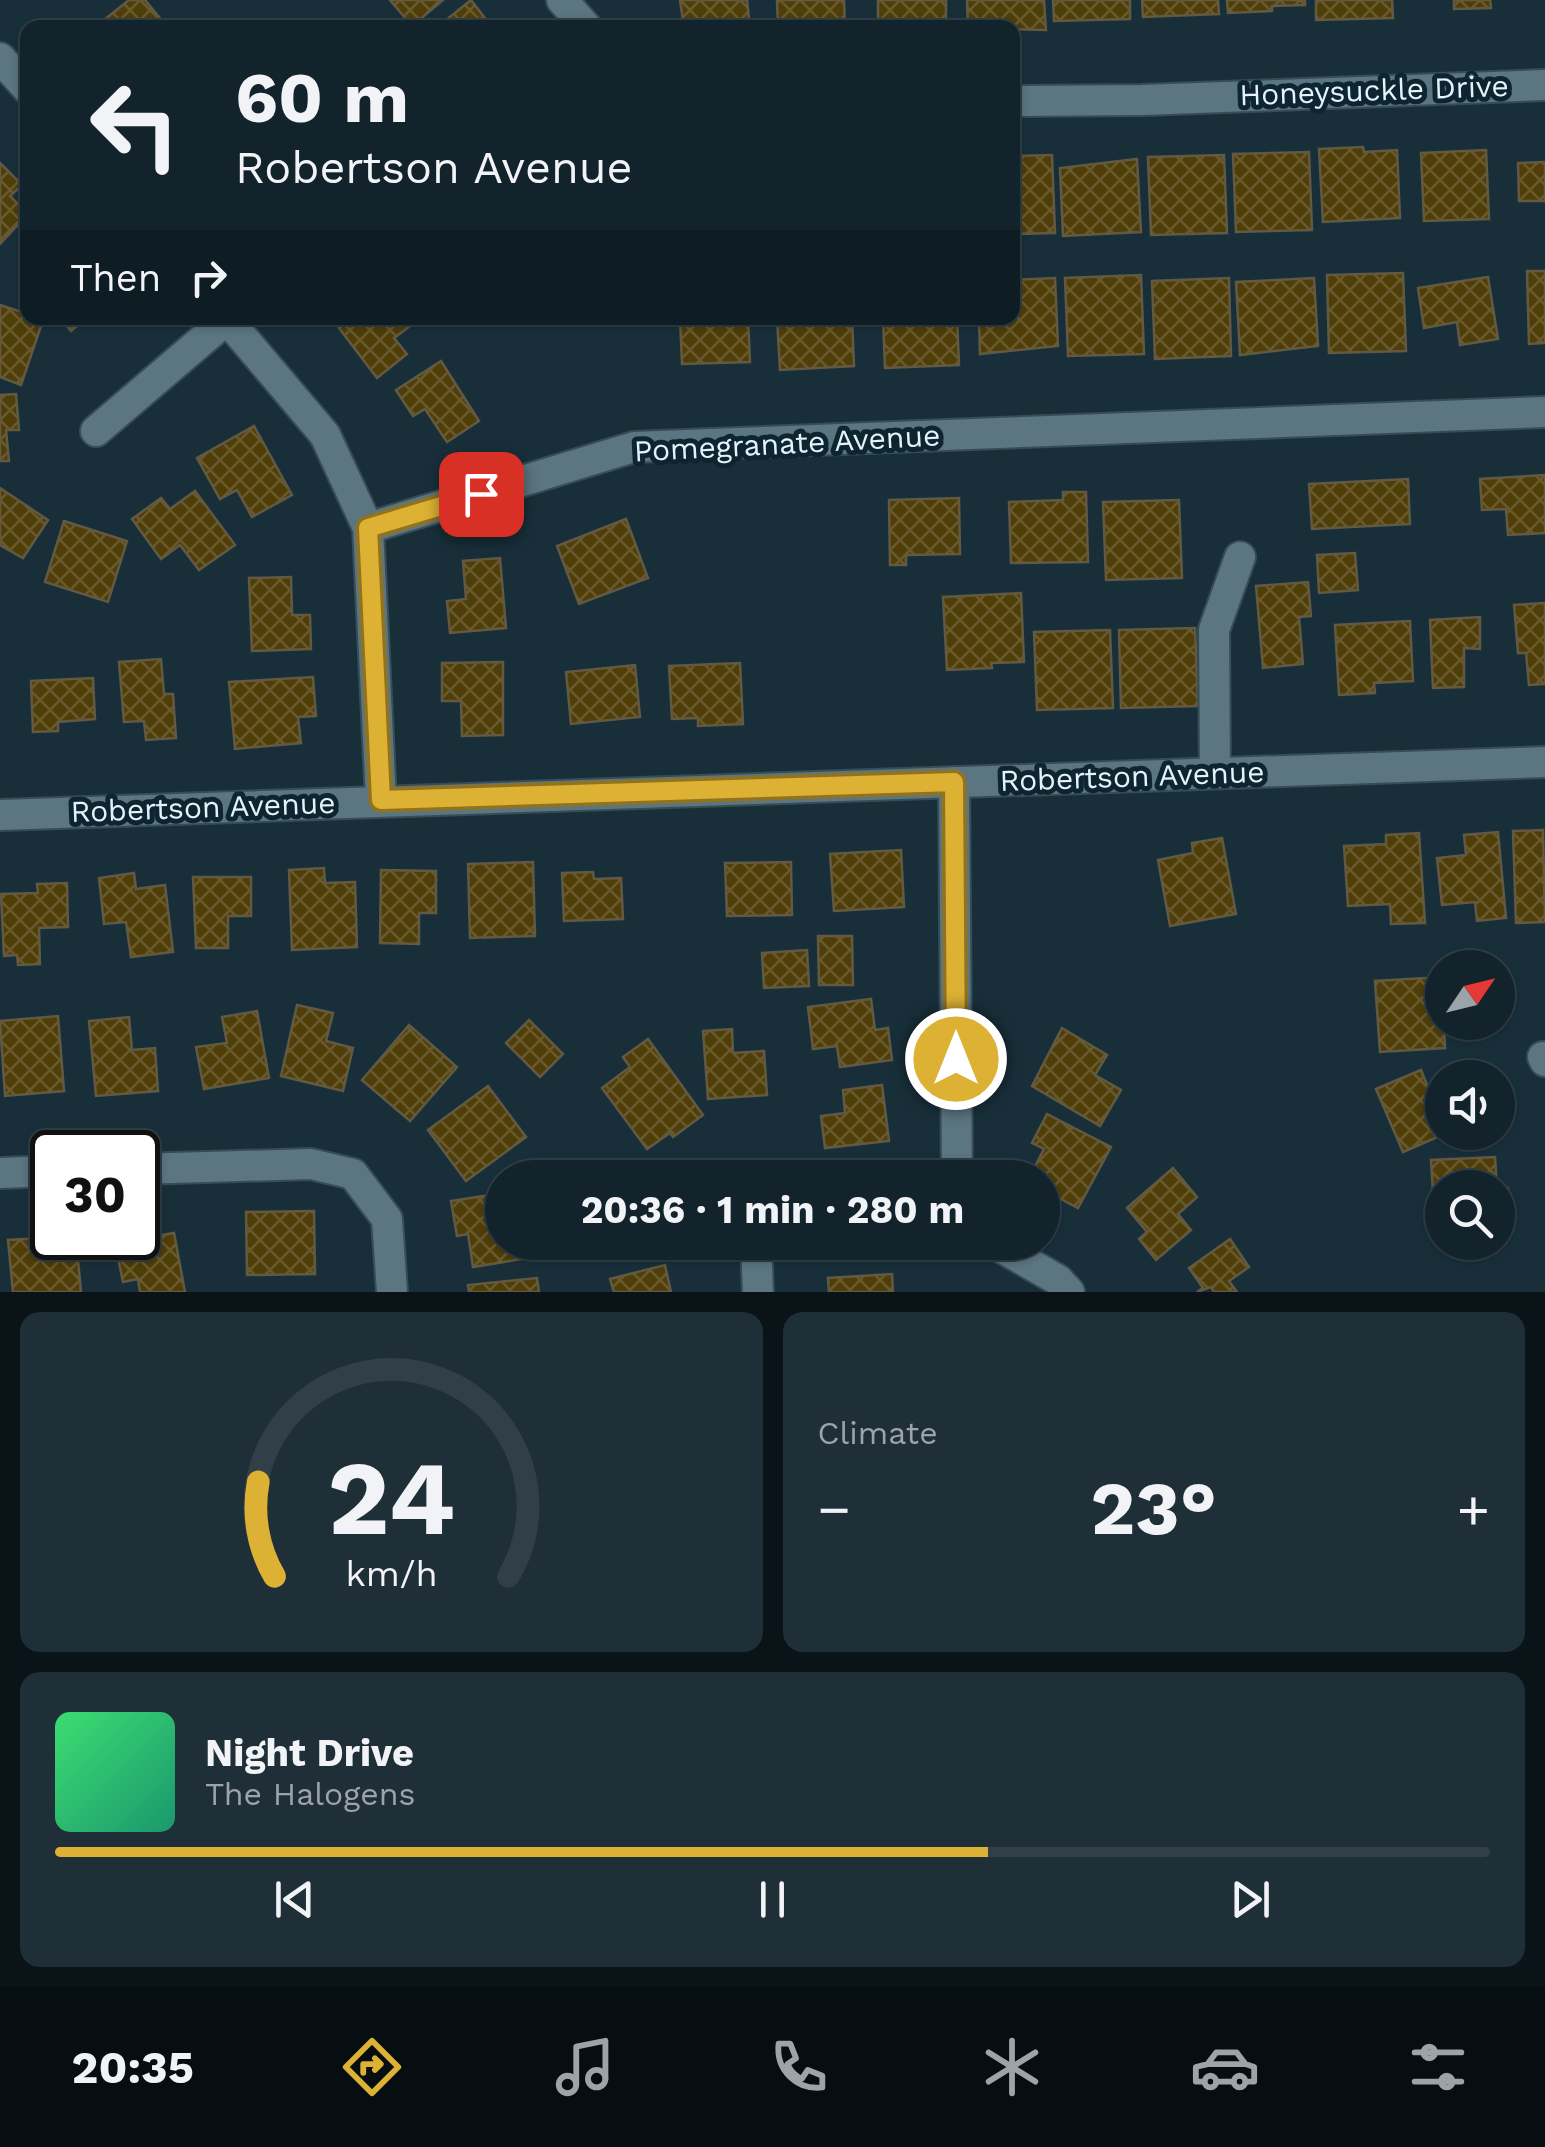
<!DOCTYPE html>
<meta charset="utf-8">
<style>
body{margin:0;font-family:"Work Sans",sans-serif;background:#1f2f38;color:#f1f3f6;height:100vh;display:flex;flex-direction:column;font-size:38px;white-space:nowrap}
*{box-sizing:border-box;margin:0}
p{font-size:32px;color:#9ca4a9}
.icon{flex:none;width:55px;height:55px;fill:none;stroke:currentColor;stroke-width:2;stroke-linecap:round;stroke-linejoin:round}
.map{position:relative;height:1292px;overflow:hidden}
.details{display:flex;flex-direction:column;gap:20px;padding:20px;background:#0a1318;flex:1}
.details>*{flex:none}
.banner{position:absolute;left:20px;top:20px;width:1000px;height:305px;border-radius:20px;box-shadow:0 2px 8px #0004,0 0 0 2px #314048;background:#12232c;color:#f1f3f6;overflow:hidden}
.needle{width:65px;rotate:55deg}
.tools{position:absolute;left:1425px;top:950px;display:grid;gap:20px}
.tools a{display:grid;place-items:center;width:90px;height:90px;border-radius:50%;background:#12232c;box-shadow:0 2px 8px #0004,0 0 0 2px #314048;font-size:50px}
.speed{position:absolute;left:30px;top:1130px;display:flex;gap:20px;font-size:50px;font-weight:700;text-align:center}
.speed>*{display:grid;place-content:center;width:130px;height:130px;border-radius:50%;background:#12232c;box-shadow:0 2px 8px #0004,0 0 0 2px #314048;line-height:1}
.speed .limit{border:5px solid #111;border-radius:15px;background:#fff;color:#111}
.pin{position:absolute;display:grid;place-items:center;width:85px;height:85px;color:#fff;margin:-42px;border-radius:20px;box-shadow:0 5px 15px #0006}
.me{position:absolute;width:110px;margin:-55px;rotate:0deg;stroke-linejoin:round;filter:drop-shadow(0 0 8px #0008)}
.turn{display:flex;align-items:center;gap:35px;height:210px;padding:0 50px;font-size:45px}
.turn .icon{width:130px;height:130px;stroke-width:2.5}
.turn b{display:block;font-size:70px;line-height:85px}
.then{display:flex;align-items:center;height:95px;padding:0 50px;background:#0003;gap:20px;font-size:38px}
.big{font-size:75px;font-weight:700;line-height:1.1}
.details .tile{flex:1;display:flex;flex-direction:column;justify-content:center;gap:15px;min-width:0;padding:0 35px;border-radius:20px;background:#1f2f38}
.details .dial{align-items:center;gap:0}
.dial svg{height:260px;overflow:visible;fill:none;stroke:#314048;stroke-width:7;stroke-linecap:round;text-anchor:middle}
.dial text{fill:#f1f3f6;stroke:none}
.song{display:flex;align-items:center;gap:30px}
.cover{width:120px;height:120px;border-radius:15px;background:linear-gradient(135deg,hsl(140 70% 55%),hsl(160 70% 35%))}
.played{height:10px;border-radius:5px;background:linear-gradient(90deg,#ddb133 65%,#314048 65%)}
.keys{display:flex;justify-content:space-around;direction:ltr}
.heat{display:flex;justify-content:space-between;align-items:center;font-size:55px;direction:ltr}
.details .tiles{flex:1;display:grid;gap:20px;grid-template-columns:1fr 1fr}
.tile:last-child{grid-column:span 2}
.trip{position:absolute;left:485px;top:1160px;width:575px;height:100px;border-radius:50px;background:#12232c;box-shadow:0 2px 8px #0004,0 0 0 2px #314048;font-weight:700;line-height:100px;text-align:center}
.tab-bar{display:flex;height:160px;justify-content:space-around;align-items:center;background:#070e12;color:#9ca4a9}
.tab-bar .icon{width:70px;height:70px}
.tab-bar .current{color:#ddb133}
.tab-bar b{font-size:45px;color:#f1f3f6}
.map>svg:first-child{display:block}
.building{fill:url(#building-cross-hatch);stroke:#625943;stroke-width:2.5}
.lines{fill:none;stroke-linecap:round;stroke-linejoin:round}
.minor-casing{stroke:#374c55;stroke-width:34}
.minor{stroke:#5b7581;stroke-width:30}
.route-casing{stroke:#907321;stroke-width:25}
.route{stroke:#ddb133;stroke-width:18}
.labels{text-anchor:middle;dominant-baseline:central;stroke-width:10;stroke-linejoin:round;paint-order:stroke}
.street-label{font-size:30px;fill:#e4f2f9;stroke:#0d2530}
</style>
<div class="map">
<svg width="1545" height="1292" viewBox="0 0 1545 1292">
<defs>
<pattern id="building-cross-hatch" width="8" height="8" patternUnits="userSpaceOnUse" patternTransform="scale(2.5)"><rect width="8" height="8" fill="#503e08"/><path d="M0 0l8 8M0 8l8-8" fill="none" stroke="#695a2d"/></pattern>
</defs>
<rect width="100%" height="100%" fill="#182f3a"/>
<g class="building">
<path d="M129,0H145L163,22L157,28H94Z"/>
<path d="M390,0H443L412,26Z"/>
<path d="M471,0L491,26L436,28Z"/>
<path d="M680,0H747L750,28H684Z"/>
<path d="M777,0H844L845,28H778Z"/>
<rect x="878" y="0" width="68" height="25"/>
<path d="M967,0H1044L1046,30L968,28Z"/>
<path d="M1053,0H1130V19L1054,21Z"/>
<path d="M1142,0H1218L1219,14L1143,17Z"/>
<path d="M1227,0H1305V5L1272,6V11L1228,13Z"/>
<path d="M1316,0H1392L1393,18L1316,20Z"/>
<path d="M1454,0H1490L1491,8L1454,9Z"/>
<path d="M1363,147L1364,152L1397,150L1400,218L1323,222L1319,149Z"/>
<path d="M1486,150L1489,219L1424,221L1421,153Z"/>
<path d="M1309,152L1312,230L1236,232L1233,154Z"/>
<path d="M1052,155L1055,233L1012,234V156Z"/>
<path d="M1224,155L1227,233L1151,235L1148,157Z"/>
<path d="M1137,159L1141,232L1063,236L1060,168Z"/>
<path d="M1545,162V201H1519L1518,163Z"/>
<path d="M0,163L22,185L10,196L28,214L0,244Z"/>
<path d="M1527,271H1545V343L1529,344Z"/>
<path d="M1403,273L1406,351L1329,353L1327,275Z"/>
<path d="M1141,275L1144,354L1068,356L1065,278Z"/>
<path d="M1488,277L1498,339L1460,345L1457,322L1424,328L1418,288Z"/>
<path d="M1055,278L1058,346L980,354L979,318H1012V280Z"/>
<path d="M1229,278L1231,356L1155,359L1152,281Z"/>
<path d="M1314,278L1318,346L1240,355L1236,282Z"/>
<path d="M0,305L28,314V318L43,320L21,385L0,377Z"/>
<path d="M60,318H87L71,331Z"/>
<path d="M352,318H421L394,338L407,354L377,378L339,328Z"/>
<path d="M680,318H748L750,362L682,364Z"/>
<path d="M777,318H852L854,366L780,370Z"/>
<path d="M883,318H957L959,365L885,368Z"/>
<path d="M441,361L479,421L447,442L425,409L413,416L396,390Z"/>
<path d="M16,394L19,430H6L9,461H0V395Z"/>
<path d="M254,426L292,495L252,517L237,490L220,499L197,458Z"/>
<path d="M1545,475V533L1508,535L1506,509L1482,510L1480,479Z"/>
<path d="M1408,479L1410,524L1312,529L1309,484Z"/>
<path d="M0,488L48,520L23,558L0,545Z"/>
<path d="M195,491L235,545L199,570L180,545L161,559L132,519L161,498L170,509Z"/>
<path d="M1063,492H1086L1088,562L1011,563L1009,502L1063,500Z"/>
<path d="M959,498L960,554L906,555V565H890L889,500Z"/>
<path d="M1179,500L1182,578L1106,580L1103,502Z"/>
<path d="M626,519L648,578L579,604L557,546Z"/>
<path d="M64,521L127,541L108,602L45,582Z"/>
<path d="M1355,553L1358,590L1319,593L1317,555Z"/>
<path d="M500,558L506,628L450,633L447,601L466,599L463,561Z"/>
<path d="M291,577L292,615H310L311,649L252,651L249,578Z"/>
<path d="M1308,582L1311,616L1299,617L1303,664L1263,668L1256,586Z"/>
<path d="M1021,593L1024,662L991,663L992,668L947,670L943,597Z"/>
<path d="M1545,603V684L1529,685L1526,653H1518L1514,605Z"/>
<path d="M1480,617V649L1464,648V687L1433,688L1430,620Z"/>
<path d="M1410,621L1413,681L1374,683L1375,693L1339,695L1335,625Z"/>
<path d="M1195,628L1198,706L1121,708L1119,630Z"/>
<path d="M1110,630L1113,708L1037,710L1034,632Z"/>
<path d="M161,659L164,694H173L176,738L146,740L144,721L124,722L119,662Z"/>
<path d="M503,662V735L462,736L461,701H442V663Z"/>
<path d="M740,663L743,724L698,726V718L672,719L669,666Z"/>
<path d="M635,665L640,717L571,724L566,672Z"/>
<path d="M313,677L316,716L298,717L301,743L235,749L229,682Z"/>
<path d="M93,678L95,719L58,722V731L33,732L31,681Z"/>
<path d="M1543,830L1545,922L1516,923L1513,831Z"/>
<path d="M1498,832L1506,918L1477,921L1475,902L1442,905L1437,858L1466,855L1464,835Z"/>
<path d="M1419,833L1425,923L1391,924L1390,904L1348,906L1344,846L1386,844V835Z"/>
<path d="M1222,838L1236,914L1170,926L1158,860L1193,853L1192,843Z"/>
<path d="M901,850L904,907L834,911L830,854Z"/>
<path d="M533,862L535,936L470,938L468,864Z"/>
<path d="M791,862L792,915L727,916L725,863Z"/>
<path d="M324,868L325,883L355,882L357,947L292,950L289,870Z"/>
<path d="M381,870L436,871V913H419V944L380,943Z"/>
<path d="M593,872L594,879L621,878L623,919L564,921L562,873Z"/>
<path d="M134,873L136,889L165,885L173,952L131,957L126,922L104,924L99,878Z"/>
<path d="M193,877H251V916H228V948H196Z"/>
<path d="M67,883L68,927L39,928L40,964L18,965L17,955L4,956L1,894L38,893L37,884Z"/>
<path d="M818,936H852L853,985H819Z"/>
<path d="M807,950L809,986L764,988L762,953Z"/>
<path d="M1442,977L1445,1048L1380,1052L1375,981Z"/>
<path d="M871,999L875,1030L888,1028L892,1060L840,1067L837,1046L813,1049L808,1007Z"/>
<path d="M297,1005L333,1013L326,1041L353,1048L343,1091L281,1076Z"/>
<path d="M257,1011L269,1078L204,1089L196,1047L227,1043L222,1017Z"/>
<path d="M58,1016L64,1091L5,1096L0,1021Z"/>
<path d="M129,1017L132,1050L155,1048L158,1091L96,1096L89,1021Z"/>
<path d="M529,1020L563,1054L540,1077L506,1043Z"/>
<path d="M409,1025L457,1067L410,1121L362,1080Z"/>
<path d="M1062,1028L1107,1055L1095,1075L1121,1090L1100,1126L1032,1086Z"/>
<path d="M732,1029L733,1053L764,1051L767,1095L708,1099L703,1031Z"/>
<path d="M648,1039L703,1115L673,1137L670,1133L647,1149L602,1088L630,1067L623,1057Z"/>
<path d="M1421,1070L1436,1107L1442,1104V1132H1449L1403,1152L1376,1089Z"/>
<path d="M882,1085L889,1141L825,1148L821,1116L845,1113L843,1090Z"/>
<path d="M488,1086L526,1137L466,1181L428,1130Z"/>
<path d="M1047,1114L1111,1147L1078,1208L1042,1189V1178H1029L1044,1149L1032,1143Z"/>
<path d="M1495,1157L1497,1188H1442V1226L1435,1227L1431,1160Z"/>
<path d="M1173,1168L1197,1197L1178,1214L1191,1230L1156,1260L1139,1239L1147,1232L1127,1208Z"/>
<path d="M1508,1188L1510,1223H1498V1189Z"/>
<path d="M502,1193V1242H537L540,1256L473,1267L468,1234L457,1236L451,1201Z"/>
<path d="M314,1211L315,1274L247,1275L246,1212Z"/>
<path d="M140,1220L144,1238L174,1233L185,1292H140L138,1279L123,1282L114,1238H138V1221Z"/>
<path d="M52,1228V1238H76L81,1292H13L8,1240L41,1238L40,1229Z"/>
<path d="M1230,1239L1249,1267L1229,1281L1237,1292H1214L1211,1287L1197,1292L1203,1288L1189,1268Z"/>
<path d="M665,1265L671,1292H614L610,1279Z"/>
<path d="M892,1274L893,1292H829L828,1278Z"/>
<path d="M537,1278L539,1292H469L468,1285Z"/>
</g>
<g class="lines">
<defs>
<g id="minor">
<path d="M562,0L587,28"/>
<path d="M0,58L28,89"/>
<path d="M1012,101L1142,100L1545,85"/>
<path d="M226,318L325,435L368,528L381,801"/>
<path d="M96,431L227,319"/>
<path d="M368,528L634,447L1545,412"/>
<path d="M1215,773L1214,630L1240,557"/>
<path d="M954,782L957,1178"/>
<path d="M0,815L1545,762"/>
<path d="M1543,1057L1545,1061"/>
<path d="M138,1169L311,1164L353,1174L387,1219L392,1292"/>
<path d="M0,1173L52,1171"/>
<path d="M756,1242L758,1292"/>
<path d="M992,1242L1058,1280L1069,1292"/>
</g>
</defs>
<use href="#minor" class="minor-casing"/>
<use href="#minor" class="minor"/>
</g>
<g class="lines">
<defs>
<path id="route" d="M481,494L368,528L381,800L954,782L956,1059"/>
</defs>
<use href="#route" class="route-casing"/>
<use href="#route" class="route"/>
</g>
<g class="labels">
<g class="street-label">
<text transform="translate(1374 90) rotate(-2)">Honeysuckle Drive</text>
<text transform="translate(787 443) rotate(-3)">Pomegranate Avenue</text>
<text transform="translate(1132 776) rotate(-2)">Robertson Avenue</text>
<text transform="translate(203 807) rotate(-2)">Robertson Avenue</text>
</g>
</g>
</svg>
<div class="tools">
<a><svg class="needle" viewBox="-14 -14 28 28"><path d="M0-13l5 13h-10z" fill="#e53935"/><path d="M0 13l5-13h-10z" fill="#9ca4a9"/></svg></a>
<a><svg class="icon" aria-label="sound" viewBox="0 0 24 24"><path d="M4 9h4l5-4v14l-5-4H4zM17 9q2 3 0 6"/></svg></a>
<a><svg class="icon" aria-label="search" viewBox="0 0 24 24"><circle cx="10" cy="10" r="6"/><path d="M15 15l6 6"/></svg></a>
</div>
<div class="speed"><div class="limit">30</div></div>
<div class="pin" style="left:481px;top:494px;background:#d93025"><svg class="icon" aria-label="arrive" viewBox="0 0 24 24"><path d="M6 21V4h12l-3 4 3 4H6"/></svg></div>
<svg class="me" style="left:956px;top:1059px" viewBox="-20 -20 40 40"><circle r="17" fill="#ddb133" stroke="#fff" stroke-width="3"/><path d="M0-11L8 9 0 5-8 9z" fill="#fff"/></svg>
<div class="trip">20:36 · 1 min · 280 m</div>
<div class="banner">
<div class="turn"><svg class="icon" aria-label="left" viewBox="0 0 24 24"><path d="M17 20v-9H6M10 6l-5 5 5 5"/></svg><div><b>60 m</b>Robertson Avenue</div></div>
<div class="then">Then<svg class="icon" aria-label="right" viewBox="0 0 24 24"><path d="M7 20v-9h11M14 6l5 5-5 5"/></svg></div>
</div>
</div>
<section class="details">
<div class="tiles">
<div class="tile dial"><svg viewBox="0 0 100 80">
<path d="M14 69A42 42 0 1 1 86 69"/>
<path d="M14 69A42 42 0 0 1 9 40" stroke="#ddb133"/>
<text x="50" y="56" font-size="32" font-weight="700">24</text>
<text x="50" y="72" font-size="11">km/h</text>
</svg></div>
<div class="tile"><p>Climate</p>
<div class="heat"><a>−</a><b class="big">23°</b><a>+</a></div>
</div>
<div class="tile">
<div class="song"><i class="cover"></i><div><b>Night Drive</b><p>The Halogens</p></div></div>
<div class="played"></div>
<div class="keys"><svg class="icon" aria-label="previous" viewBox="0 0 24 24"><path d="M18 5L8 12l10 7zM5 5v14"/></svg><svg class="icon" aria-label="pause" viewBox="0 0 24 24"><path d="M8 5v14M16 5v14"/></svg><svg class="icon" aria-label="next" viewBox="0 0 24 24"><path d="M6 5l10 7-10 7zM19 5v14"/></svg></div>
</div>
</div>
</section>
<nav class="tab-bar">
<b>20:35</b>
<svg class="icon current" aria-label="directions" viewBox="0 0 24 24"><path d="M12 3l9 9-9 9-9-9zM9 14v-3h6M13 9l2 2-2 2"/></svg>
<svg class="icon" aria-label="music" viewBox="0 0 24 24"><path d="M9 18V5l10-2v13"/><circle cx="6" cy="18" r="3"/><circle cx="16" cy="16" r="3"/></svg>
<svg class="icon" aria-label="phone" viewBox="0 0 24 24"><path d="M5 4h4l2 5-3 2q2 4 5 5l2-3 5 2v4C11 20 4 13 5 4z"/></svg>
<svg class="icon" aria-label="climate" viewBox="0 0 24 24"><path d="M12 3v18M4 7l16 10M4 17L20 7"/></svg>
<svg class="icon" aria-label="car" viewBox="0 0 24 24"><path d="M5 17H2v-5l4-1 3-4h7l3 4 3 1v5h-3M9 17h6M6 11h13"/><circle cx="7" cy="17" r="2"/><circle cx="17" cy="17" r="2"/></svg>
<svg class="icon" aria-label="filters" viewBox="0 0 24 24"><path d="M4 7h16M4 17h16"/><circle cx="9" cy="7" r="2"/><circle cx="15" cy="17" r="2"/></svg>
</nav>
